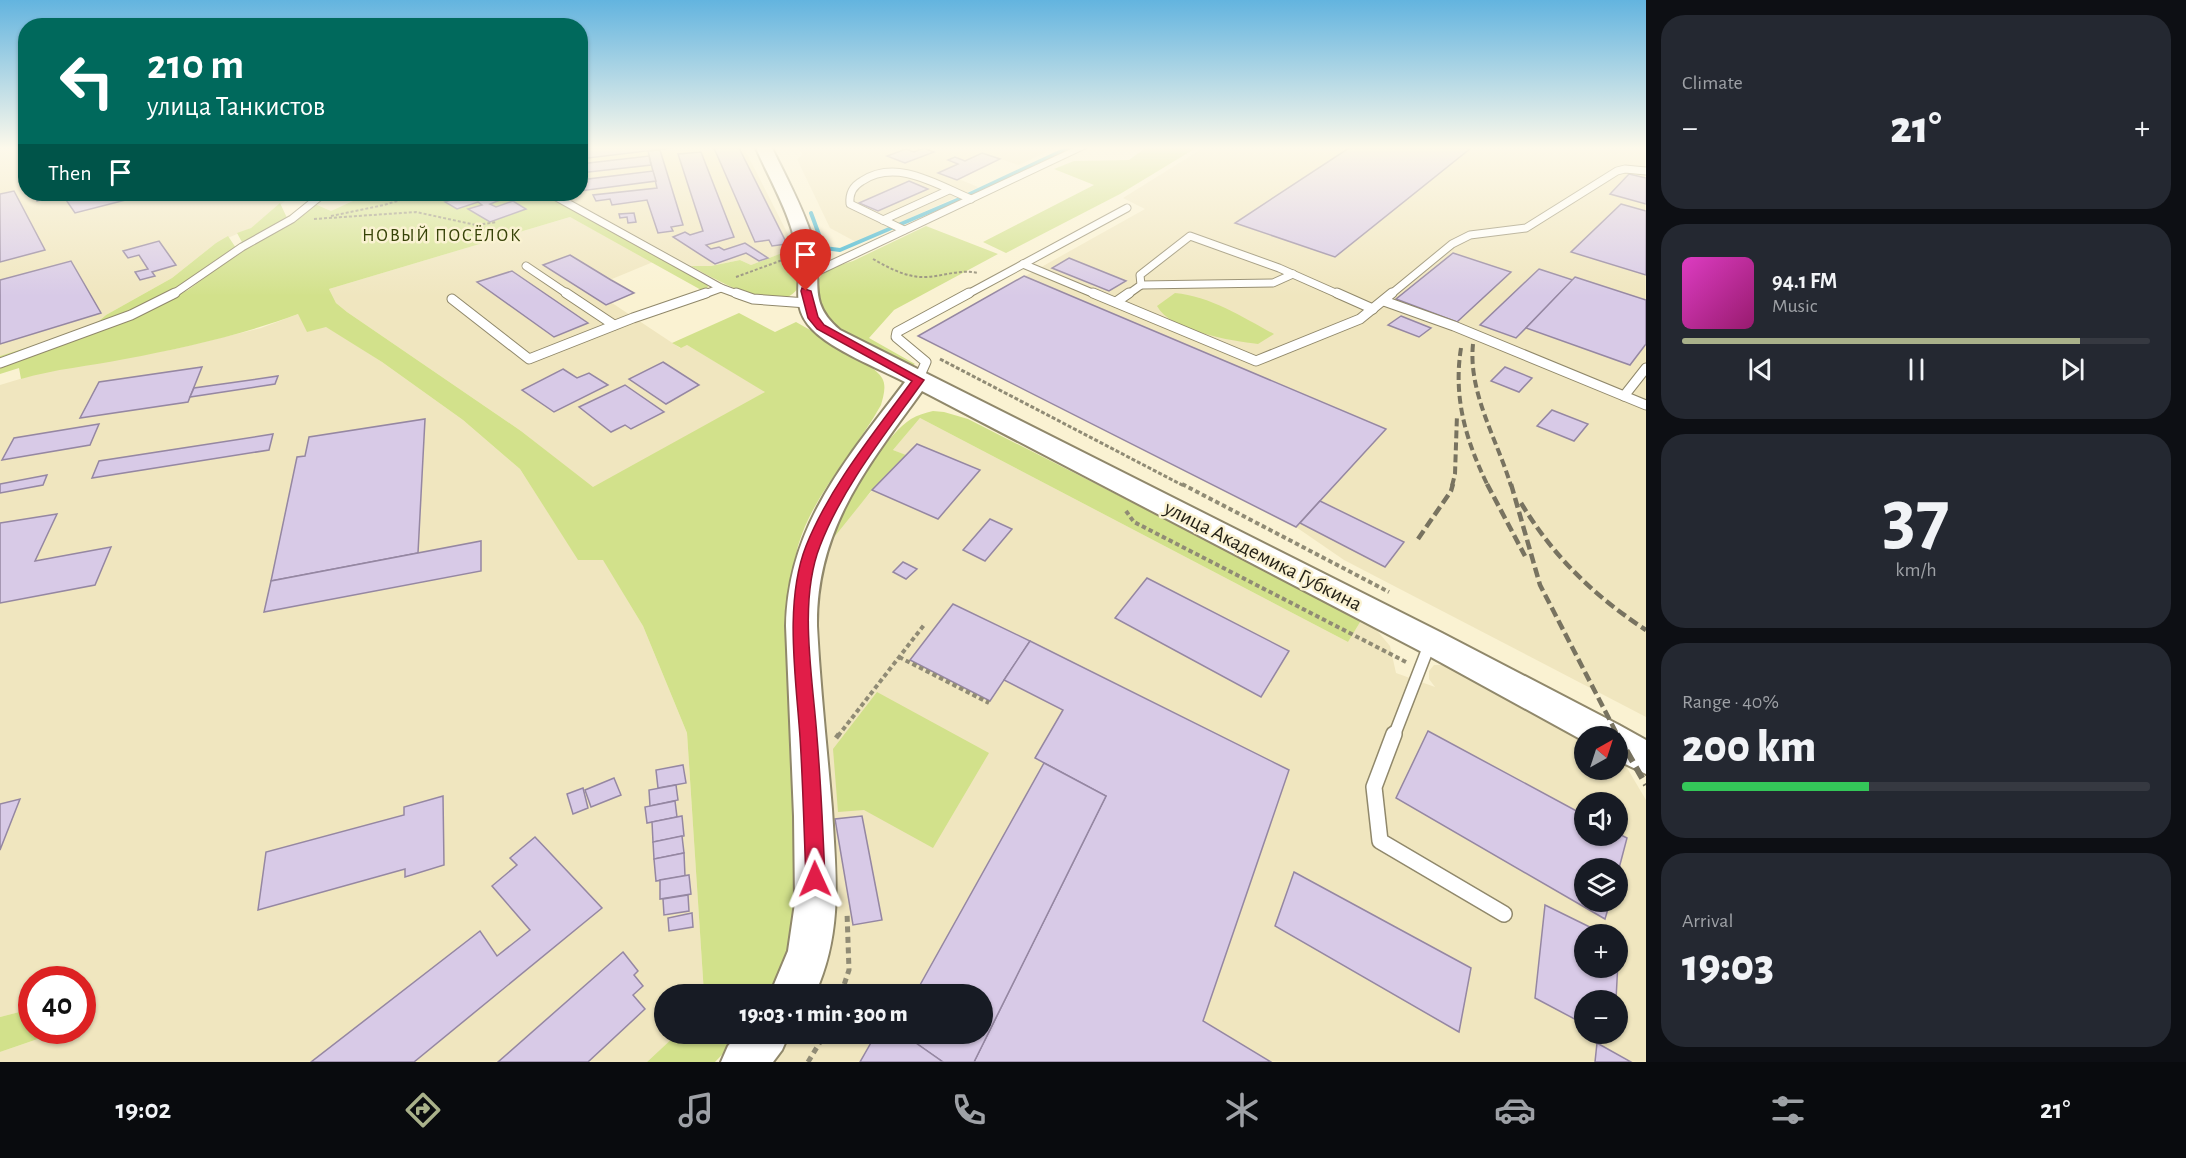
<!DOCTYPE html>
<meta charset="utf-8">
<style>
body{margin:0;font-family:"Alegreya Sans",sans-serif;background:#242831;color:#f1f3f6;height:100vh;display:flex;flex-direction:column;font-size:22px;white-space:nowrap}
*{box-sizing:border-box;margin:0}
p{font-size:20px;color:#9ea1a6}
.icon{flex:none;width:33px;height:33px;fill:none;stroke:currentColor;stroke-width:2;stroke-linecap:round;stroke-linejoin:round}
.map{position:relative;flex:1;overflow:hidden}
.side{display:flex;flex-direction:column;gap:15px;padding:15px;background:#0d0f14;width:540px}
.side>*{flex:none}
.hud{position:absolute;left:18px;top:18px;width:570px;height:183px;border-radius:24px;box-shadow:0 2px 4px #0004;background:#00695c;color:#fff;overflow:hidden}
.needle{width:39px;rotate:39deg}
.controls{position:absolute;left:1574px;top:726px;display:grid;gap:12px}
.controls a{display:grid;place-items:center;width:54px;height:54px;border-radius:50%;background:#171b24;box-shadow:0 2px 4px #0004;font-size:30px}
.speed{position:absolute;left:18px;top:966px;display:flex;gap:12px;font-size:30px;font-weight:700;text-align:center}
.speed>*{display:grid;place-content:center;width:78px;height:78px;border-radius:50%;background:#171b24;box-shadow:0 2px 4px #0004;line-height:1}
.speed .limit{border:9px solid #d22;background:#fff;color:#111}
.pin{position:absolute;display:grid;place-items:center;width:51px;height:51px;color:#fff;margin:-62px -26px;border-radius:50% 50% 50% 0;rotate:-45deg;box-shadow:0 0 6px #0007}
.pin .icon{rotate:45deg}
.me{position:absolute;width:66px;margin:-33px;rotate:359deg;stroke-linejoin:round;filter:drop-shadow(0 0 4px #0008)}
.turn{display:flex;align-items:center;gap:21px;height:126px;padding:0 30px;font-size:27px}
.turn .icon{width:78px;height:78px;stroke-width:2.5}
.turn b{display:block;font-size:42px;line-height:51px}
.then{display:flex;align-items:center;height:57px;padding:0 30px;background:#0003;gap:12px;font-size:22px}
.big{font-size:45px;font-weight:800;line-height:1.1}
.side .tile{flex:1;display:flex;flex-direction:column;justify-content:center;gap:9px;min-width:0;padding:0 21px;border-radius:24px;background:#242831}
.side .dial{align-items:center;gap:0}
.dial b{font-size:78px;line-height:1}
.song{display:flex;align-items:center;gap:18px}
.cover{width:72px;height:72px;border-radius:9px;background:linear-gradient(135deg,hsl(310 70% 55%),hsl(320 70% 35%))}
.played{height:6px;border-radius:3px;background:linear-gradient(90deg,#a9b18a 85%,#363941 85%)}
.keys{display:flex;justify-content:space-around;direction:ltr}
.heat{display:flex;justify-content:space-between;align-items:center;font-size:33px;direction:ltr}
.charge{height:9px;border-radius:4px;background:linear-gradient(90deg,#34c759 40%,#363941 0)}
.trip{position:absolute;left:654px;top:984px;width:339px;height:60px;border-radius:30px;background:#171b24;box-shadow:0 2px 4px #0004;font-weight:800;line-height:60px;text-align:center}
.menu{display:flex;height:96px;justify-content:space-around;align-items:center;background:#090b0e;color:#9ea1a6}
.menu .icon{width:42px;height:42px}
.menu .active{color:#a9b18a}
.menu b{font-size:27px;color:#f1f3f6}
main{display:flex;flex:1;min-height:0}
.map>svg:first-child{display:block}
.built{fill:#f0e6bf;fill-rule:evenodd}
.green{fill:#d2e18b}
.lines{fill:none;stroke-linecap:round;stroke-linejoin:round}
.stream{stroke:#3cb4d2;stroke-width:4}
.building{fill:#d8cae7;stroke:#9587a2;stroke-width:1.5}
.lane-far3-casing{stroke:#90886b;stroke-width:9}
.lane-far2-casing{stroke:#90886b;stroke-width:11}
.lane-far1-casing{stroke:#90886b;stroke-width:14}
.lane-casing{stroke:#90886b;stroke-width:18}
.street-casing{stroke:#90886b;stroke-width:2}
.secondary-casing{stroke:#90886b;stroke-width:4}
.path-far3{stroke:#908b75;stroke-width:2;stroke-dasharray:3 2;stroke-linecap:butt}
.path-far2{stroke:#908b75;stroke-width:3;stroke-dasharray:4 2;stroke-linecap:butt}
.path-far1{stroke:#908b75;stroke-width:4;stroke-dasharray:4.5 3;stroke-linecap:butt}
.path{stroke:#908b75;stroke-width:5;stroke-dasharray:6 4.5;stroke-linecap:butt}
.lane-far3{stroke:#fff;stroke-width:7}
.lane-far2{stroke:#fff;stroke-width:9}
.lane-far1{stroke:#fff;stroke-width:11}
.lane{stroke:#fff;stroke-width:15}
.street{fill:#fff;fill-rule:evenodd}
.secondary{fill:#fff;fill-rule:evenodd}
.rail-far2{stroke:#787360;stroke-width:4;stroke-dasharray:8 4;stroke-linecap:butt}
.rail-far1{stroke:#787360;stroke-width:4.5;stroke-dasharray:10 4.5;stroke-linecap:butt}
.rail{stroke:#787360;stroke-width:6;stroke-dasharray:13 6;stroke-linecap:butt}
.route{fill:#e11d48;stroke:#92132f;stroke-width:1.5}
.labels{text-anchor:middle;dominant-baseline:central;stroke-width:5;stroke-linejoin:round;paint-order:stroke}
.far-neighbourhood-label{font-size:18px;letter-spacing:1.5px;fill:#374308;stroke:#faf2d2}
.street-label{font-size:21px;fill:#252217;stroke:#faf2d2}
</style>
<main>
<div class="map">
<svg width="1646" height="1062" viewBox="0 0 1646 1062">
<rect width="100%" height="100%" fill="#faf2d2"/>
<g class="built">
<path d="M0,148H25L26,194H368L331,211L294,194L251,228L216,243L172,278L106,315L92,327L0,356Z"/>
<path d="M581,148H744L795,248L751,265L740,260L711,266H691L560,194H580Z"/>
<path d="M799,148H1055L1019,165L1000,159L959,179L978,187L977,188L856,242L830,228L797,159L803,155Z"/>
<path d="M1203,148H1646V717L1344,560L1296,527L918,336L1145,209L1123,198Z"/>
<path d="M570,217L653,262L612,279L634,293L612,303L680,348L687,345L766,392L593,488L521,431L347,312L336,303L329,289Z"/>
<path d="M298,314L326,326L382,362L463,420L520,469L578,559H603L643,626L687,733L704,994H664V1034H677L647,1062H0V1052L61,1031L82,1030L83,997L82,980H32L31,1009L0,1017V385L43,372L175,349L261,328Z"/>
<path d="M920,418L1348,642L1362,619L1374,627L1390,646L1396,673L1435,687L1429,679V671L1434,665H1448L1584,737V770H1617V754L1620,756L1646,800V1062H1271L1203,1021L1289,770L1030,641L1004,680L1063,710L1035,758L1106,796L974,1062H769L791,1034H982V994H814L818,988L830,933L813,608L828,539L905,455L893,450ZM1584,802H1617V836H1584ZM1584,868H1617V902H1584ZM1584,934H1617V968H1584ZM1584,1000H1617V1034H1584Z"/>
</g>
<g class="green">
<path d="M1142,148H1196L1120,194L1006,253L983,242L1094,185L1054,169L1074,161L1129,160L1144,149Z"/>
<path d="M368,194H544L707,284L708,287L703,291L570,217L329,289L336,303L347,312L521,431L593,487L765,392L687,345L681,348L672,343L739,313L775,332L796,322C815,333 873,362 882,378C887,386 883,397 881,405C855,452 813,494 798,546C792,569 790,592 788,615L802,861L789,961L771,994H704L687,733L643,626L603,560H578L520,469L463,420L382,362L326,327L307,332L298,314C242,335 183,348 125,359C90,366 55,369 21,379L19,368L0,374V366L133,317L188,290L248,246L315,204L331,211Z"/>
<path d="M280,203L288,220L243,244L237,233L251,228Z"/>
<path d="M926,226L998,254L894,310L869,338L915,364L910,367C896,360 834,332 828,324C817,311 813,289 821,275L834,267L853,261Z"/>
<path d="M228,236L236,248C217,261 199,276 179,288C123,320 61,340 0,360V356L92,327L106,315L172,278L216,243Z"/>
<path d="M795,248H802C801,259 803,275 799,285C785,321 711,277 691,266H711L740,260L751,265Z"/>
<path d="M1175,293C1210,296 1244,318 1274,334L1258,344C1232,341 1170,331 1157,306Z"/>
<path d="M933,411L944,412L968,419L1362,619L1348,642L920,418L893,450L906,455L872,490L831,541L828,539C844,508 882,437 911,419C918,415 925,413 933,411Z"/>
<path d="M877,692L989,753L933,848L864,810L838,812L833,749Z"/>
<path d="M31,1009L32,1030L61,1031L0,1052V1017Z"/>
<path d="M677,1034H742L715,1062H647Z"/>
</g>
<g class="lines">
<path class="stream" d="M811,213L824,248L840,250L957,200L1068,148"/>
</g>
<g class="building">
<path d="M595,148H671L580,159V149Z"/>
<path d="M714,148H739L787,244L772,246L769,240L755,242Z"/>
<path d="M924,148L934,152L905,163L887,156L906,149L914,152Z"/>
<path d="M1349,148H1471L1335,257L1235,223Z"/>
<path d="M660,150L683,225L671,227L673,231L658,233L647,200L612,205L610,199L596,201L593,195L657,188L648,151Z"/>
<path d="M701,152L734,237L706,245L711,249L719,247L724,250L745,243L768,258L759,261L746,253L715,264L673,237L685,232L690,235L703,231L678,154Z"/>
<path d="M982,153L1000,159L957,180L938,173L958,164L948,160L955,157L965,161Z"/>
<path d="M649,156L651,165L580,173V164Z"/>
<path d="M653,171L656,181L580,191V180Z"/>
<path d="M1629,174L1646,178V204L1610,194Z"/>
<path d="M909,181L928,189L878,211L859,203Z"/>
<path d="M14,191L45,250L0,262V194Z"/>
<path d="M33,194H62L37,201Z"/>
<path d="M62,194H144L145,195L75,213Z"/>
<path d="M457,194H501L508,197L490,204L496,207L513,201L526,209L490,222L468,209L482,205L478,202L457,209L445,202L462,196Z"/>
<path d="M1621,204L1646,211V275L1571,252Z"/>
<path d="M634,213L636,222L628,223L627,217L620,218L619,214Z"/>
<path d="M159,241L176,265L152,272L155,276L140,280L135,272L148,269L139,255L128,258L123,251Z"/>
<path d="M1453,253L1511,272L1457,322L1396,299Z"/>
<path d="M570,255L611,280L634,293L606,305L543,265Z"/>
<path d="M1069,258L1126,281L1109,291L1052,268Z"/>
<path d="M71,261L101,313L0,344V280Z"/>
<path d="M1539,269L1573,280L1516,338L1480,325Z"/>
<path d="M512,271L588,323L554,337L477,282Z"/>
<path d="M1024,276L1386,429L1296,527L918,336Z"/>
<path d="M1575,277L1646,300V344L1630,365L1526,328Z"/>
<path d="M1401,316L1431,328L1419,337L1388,325Z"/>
<path d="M663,362L699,385L666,404L629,379Z"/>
<path d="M202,367L188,402L80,418L99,382Z"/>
<path d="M1505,367L1532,378L1519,392L1491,381Z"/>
<path d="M563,369L577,378L589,373L608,385L554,412L522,390Z"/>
<path d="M278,376L275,384L190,397L194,388Z"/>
<path d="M625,385L664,412L631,429L625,425L611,432L579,407Z"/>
<path d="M1552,410L1588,424L1574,441L1537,426Z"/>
<path d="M425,419L418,553L271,581L297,457L305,456L309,437Z"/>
<path d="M99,424L90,445L2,460L14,438Z"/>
<path d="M273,434L269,450L92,478L99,461Z"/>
<path d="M917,444L980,470L938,519L872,490Z"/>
<path d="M47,475L43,485L0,493V484Z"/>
<path d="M1320,501L1404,542L1385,567L1300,523Z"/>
<path d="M57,514L35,561L111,547L95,585L0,603V523Z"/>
<path d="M990,519L1012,529L985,561L963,550Z"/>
<path d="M481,541V571L264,612L271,581Z"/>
<path d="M903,562L917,569L906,579L893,572Z"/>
<path d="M1147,578L1289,651L1261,697L1115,618Z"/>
<path d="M953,604L1030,641L990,701L910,660Z"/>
<path d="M1030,641L1289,770L1203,1021L1271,1062H974L1106,796L1035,758L1063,710L1004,680Z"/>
<path d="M1428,731L1584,815V836H1617V833L1627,838L1617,876V868H1584V902H1610L1605,919L1396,798Z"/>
<path d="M1044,763L1106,796L974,1062H943L903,1034H982V994H915Z"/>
<path d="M683,765L686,783L658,788L656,770Z"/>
<path d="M614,778L621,795L591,807L585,790Z"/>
<path d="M676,785L678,800L650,806L649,790Z"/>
<path d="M583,788L588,808L573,814L567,794Z"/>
<path d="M443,796L444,865L405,877V869L258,910L266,852L404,815V807Z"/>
<path d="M20,799L0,850V804Z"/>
<path d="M675,801L677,817L647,823L645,807Z"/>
<path d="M682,816L684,836L653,842L652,822Z"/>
<path d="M862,816L882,920L853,925L835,819Z"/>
<path d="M682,836L684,853L654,859L653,842Z"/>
<path d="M535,837L602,908L414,1062H311L480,931L497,956L530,930L492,886L517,865L510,858Z"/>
<path d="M684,853L685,876L656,881L654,859Z"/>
<path d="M1294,872L1471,968L1459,1032L1275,926Z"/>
<path d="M689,875L691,894L660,899V880Z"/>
<path d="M688,895L689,911L664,915L663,899Z"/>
<path d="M1545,905L1604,934H1584V968H1617L1619,942L1616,1000H1584V1024L1535,998Z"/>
<path d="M692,913L693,927L669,931L668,918Z"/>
<path d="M623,952L638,971L634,975L643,986L633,995L645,1009L588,1062H498Z"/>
<path d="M876,1034H903L943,1062H860Z"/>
<path d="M1597,1043L1631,1062H1595Z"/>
</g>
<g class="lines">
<defs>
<g id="lane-far3">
<path d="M551,194L721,288L740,295"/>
<path d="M883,220L949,190"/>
<path d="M904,230L850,204C849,194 853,186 862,181C897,158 937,185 971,199"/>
<path d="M1023,264L1097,295"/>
<path d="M526,266L569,295"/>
<path d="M1141,285L1273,283L1293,274"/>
<path d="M172,295L242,247L292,219L323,194"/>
<path d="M702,295L721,288"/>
<path d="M966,295L1127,208"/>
<path d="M1127,295L1141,285L1140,275L1190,236L1279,268L1340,295"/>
<path d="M1390,295L1452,244L1470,235L1526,228L1617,171L1625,169L1646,171"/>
</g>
<g id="lane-far2">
<path d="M566,293L614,325"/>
<path d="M736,293L753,299L807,303"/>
<path d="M1093,293L1256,361L1360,319L1392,293"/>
<path d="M1337,293L1373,309"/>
<path d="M452,299L529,359L633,318L706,293"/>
<path d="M1384,301L1454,326L1646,405"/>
<path d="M1116,302L1129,293"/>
<path d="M0,363L131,315L175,293"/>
<path d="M918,380L926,362L896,337L897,332L969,293"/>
<path d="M1624,396L1646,368"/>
</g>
<path id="lane-far1" d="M1394,736L1430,643"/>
<path id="lane" d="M1394,734L1374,787L1380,841L1504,914"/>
<path id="street" d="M1073,148H1086L814,277H804L802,274Z"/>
<g id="secondary">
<path d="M756,148H772C786,177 802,206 812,237C826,277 803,299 840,330L1442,633L1619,725L1646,740V774L1617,760V736H1584V741L1420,651L922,391C868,466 816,528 817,626C820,687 827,748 832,809C836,877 843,931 815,994H770L788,951L795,903L794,816L786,626C788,524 847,459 905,382C878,368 832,350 812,329C791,308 801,287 798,260C795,221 771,183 756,148Z"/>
<path d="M738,1034H789L782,1050L773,1062H721L728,1046Z"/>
</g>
</defs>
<use href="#lane-far3" class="lane-far3-casing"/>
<use href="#lane-far2" class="lane-far2-casing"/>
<use href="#lane-far1" class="lane-far1-casing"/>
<use href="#lane" class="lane-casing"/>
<use href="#street" class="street-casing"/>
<use href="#secondary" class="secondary-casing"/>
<g class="path-far3">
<path d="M331,216L384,205L420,194"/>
<path d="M314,219L416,212L476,225L497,222"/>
<path d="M873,259C889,268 907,278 926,277C944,276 960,269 978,273"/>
<path d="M736,277L788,258"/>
</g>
<path class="path-far2" d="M940,359L1184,486"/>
<g class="path-far1">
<path d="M1182,484L1389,592"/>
<path d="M1126,511L1134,522L1406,662"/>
<path d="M899,657L989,703"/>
<path d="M838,736L924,625"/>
</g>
<g class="path">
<path d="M836,738L839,734"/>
<path d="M841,994L849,970L847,912"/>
<path d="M808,1062L825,1034"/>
</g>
<use href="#lane-far3" class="lane-far3"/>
<use href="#lane-far2" class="lane-far2"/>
<use href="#lane-far1" class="lane-far1"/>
<use href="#lane" class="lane"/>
<use href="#street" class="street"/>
<use href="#secondary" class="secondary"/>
<g class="rail-far2">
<path d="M1473,344C1468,393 1497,439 1511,486"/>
<path d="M1461,348C1453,398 1466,441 1488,486"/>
<path d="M1452,486L1455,474L1457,415"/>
</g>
<g class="rail-far1">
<path d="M1487,484L1525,556"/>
<path d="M1511,484L1540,585L1618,736"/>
<path d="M1521,503C1553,556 1594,596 1646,630"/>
<path d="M1418,539L1451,491L1453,484"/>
</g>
<path class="rail" d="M1617,734L1646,785"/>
</g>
<linearGradient id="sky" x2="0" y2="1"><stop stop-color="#63b4df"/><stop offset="0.5" stop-color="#fdf9eb"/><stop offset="1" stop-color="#fdf9eb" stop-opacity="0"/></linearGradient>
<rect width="1646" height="296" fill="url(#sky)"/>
<path class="route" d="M802,288L811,291L818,317L824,325L924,380C887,432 843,486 820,546C798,602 813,679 817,737C821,784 823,831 825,879L822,885L815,888L808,885L806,879C804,831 803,784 800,737C796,678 784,602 806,546C830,486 874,433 912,381L817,329L808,318L801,291Z"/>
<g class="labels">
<g class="far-neighbourhood-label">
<text x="442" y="236">НОВЫЙ ПОСЁЛОК</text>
</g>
<g class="street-label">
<text transform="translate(1263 556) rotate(27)">улица Академика Губкина</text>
</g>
</g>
</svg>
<div class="controls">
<a><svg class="needle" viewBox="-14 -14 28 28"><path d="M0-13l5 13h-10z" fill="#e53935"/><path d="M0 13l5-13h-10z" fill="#9ea1a6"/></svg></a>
<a><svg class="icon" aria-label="sound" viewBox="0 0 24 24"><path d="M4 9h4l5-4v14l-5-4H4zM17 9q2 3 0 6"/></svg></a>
<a><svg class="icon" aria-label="layers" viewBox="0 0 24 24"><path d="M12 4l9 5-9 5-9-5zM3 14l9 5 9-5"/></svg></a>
<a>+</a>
<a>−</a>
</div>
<div class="speed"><div class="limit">40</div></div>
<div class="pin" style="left:806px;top:291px;background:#d93025"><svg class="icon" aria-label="arrive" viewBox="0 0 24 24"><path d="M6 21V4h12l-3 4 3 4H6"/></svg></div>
<svg class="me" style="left:815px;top:879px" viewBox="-20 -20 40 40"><path d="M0-17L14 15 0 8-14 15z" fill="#e11d48" stroke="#fff" stroke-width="4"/></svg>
<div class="trip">19:03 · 1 min · 300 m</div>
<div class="hud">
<div class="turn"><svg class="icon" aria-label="left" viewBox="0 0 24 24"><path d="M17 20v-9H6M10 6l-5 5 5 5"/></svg><div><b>210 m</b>улица Танкистов</div></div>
<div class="then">Then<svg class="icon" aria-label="arrive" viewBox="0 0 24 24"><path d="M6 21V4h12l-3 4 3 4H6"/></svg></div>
</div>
</div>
<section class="side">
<div class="tile"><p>Climate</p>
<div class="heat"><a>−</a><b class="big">21°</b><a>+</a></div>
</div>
<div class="tile">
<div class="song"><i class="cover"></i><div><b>94.1 FM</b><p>Music</p></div></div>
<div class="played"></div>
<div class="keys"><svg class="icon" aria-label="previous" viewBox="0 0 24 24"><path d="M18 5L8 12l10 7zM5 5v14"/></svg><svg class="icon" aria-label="pause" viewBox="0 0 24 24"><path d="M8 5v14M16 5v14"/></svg><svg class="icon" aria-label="next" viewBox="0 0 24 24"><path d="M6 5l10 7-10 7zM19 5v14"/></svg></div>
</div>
<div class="tile dial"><b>37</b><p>km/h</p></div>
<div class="tile"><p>Range · 40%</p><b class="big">200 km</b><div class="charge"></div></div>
<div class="tile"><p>Arrival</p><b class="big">19:03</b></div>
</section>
</main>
<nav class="menu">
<b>19:02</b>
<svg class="icon active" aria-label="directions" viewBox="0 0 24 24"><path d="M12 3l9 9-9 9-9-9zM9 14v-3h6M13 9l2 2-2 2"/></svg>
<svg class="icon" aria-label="music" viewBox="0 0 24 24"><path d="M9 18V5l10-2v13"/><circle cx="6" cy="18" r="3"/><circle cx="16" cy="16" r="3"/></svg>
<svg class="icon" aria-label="phone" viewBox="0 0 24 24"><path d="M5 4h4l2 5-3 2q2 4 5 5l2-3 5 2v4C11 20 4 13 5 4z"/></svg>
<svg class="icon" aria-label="climate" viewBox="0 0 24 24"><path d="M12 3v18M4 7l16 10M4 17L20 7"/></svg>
<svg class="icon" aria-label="car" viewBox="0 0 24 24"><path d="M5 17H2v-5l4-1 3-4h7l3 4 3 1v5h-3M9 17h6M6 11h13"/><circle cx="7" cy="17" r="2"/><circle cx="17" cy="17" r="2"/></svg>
<svg class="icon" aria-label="filters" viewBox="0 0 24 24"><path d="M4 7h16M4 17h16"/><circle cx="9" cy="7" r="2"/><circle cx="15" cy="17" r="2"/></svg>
<b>21°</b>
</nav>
